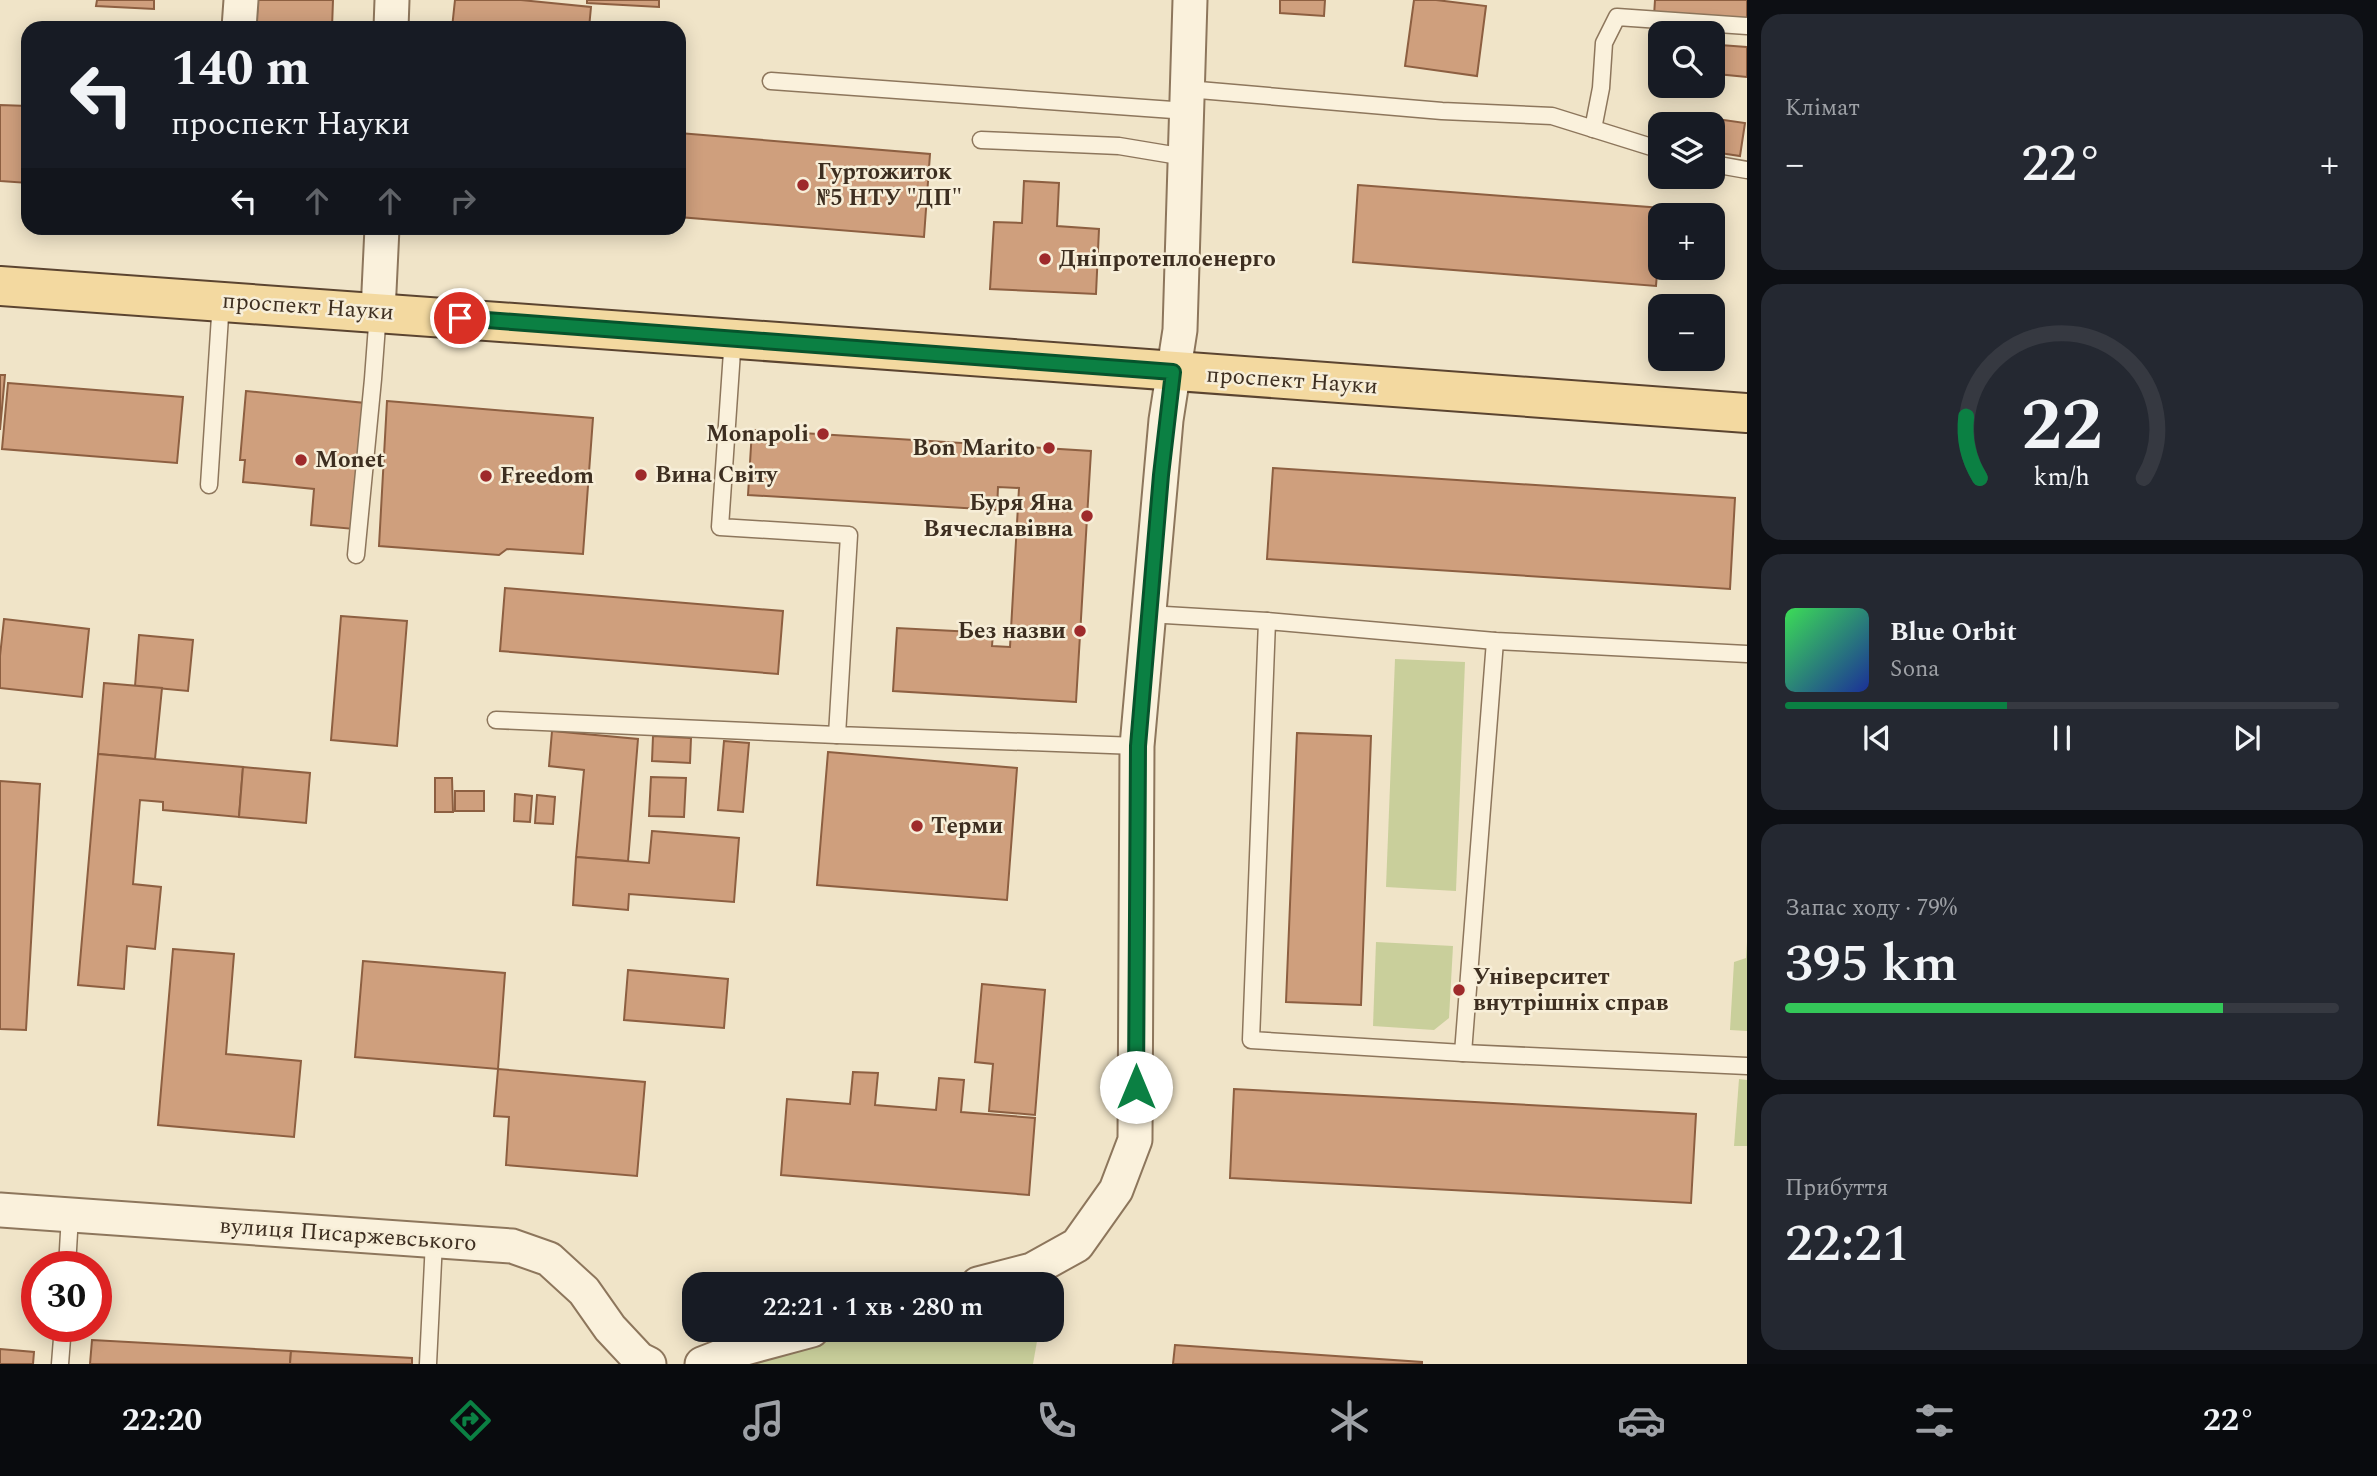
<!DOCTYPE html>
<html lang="uk">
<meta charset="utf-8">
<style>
body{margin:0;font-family:Spectral,serif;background:#242831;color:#f1f3f6;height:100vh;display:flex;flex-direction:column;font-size:26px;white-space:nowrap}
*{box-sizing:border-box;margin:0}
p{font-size:23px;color:#9ea1a6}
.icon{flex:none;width:38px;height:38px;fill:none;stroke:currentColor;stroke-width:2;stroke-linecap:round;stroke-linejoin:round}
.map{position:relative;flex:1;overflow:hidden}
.details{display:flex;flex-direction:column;gap:14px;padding:14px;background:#0d0f14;width:630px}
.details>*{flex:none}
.hud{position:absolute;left:21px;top:21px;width:665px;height:214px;border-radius:21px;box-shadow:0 4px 18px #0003;background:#171b24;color:#f1f3f6;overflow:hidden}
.buttons{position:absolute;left:1648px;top:21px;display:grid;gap:14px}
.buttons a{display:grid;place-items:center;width:77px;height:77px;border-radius:14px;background:#171b24;box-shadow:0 4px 18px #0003;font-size:35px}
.speed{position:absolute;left:21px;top:1251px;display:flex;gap:14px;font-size:35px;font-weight:700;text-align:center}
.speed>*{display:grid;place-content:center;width:91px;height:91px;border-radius:50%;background:#171b24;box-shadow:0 4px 18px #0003;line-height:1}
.speed .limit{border:10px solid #d22;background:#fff;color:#111}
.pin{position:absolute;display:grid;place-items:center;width:60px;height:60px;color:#fff;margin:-30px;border:4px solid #fff;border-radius:50%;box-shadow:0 2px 7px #0007}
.me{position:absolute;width:77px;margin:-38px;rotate:0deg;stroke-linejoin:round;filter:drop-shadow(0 0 5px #0008)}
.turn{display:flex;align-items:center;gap:24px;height:147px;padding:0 35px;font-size:32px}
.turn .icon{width:91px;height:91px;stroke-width:2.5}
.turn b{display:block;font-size:49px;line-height:60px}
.lanes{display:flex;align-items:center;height:66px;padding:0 35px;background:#0003;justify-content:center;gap:35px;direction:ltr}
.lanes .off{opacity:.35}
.big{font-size:52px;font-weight:600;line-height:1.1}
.details .tile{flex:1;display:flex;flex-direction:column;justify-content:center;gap:10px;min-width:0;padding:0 24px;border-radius:21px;background:#242831}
.details .dial{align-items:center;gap:0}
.dial svg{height:182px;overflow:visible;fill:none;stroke:#363941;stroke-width:7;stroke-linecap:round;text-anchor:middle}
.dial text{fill:#f1f3f6;stroke:none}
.song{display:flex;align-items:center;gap:21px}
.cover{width:84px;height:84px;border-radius:10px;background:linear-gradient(135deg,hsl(130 70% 55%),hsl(230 70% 35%))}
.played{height:7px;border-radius:4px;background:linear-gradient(90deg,#0b8043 40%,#363941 40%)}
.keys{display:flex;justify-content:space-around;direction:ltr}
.heat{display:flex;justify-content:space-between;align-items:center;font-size:38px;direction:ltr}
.charge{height:10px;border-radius:5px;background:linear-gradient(90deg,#34c759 79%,#363941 0)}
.trip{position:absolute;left:682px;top:1272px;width:382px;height:70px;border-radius:21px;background:#171b24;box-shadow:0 4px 18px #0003;font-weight:600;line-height:70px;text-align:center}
.menu{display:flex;height:112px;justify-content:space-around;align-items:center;background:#090b0e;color:#9ea1a6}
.menu .icon{width:49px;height:49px}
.menu .on{color:#0b8043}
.menu b{font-size:32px;color:#f1f3f6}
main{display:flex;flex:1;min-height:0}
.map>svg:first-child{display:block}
.green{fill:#c9cf9b}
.building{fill:#cf9f7d;stroke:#8d5f41;stroke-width:2}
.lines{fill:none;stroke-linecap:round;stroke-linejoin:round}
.lane-casing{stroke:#8d765c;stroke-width:19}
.street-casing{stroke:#8d765c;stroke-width:37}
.primary-casing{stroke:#5b4430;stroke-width:42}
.lane{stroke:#faf1dc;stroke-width:16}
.street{stroke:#faf1dc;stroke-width:33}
.primary{stroke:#f3d9a0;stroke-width:38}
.route-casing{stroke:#07532c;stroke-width:18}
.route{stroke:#0b8043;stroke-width:12}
.poi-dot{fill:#9e2a2b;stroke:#f7eed8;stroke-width:2.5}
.labels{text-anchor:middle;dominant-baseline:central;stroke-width:5;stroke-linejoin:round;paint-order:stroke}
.poi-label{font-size:23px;font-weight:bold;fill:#3d2e20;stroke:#f7eed8;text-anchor:start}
.street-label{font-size:23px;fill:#3d2e20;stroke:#f7eed8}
</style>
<main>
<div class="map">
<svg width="1747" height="1364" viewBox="0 0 1747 1364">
<rect width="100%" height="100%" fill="#f0e4c8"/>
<g class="green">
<path d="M1395,659L1465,662L1456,891L1386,887Z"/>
<path d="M1376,942L1453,946L1449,1018L1434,1030L1373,1026Z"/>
<path d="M1747,942V1031L1730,1030L1734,962L1746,958Z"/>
<path d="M1739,1079L1747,1080V1146H1734Z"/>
<path d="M867,1330H1039L1033,1364H742Z"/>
</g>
<g class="building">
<path d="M97,0H154V9L96,6Z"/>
<path d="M258,0H333L332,28H256Z"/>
<path d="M455,0H521L591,7L589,28H452Z"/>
<path d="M587,0H659V7L587,3Z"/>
<path d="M1280,0H1325L1324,16L1280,13Z"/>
<path d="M1414,0H1436L1486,6L1477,76L1405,66Z"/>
<path d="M1655,0H1747V23L1654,16Z"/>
<path d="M1720,45L1747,47V77L1717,74Z"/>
<path d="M0,105L28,106V183L0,181Z"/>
<path d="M1710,118L1745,123L1740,156L1713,152V124H1709Z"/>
<path d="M679,133L930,154L924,237L679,217Z"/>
<path d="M1024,181L1059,183L1057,226L1099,229L1096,294L990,289L994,222L1022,223Z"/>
<path d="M1358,185L1662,208L1656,286L1353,262Z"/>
<path d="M0,375H5L0,430Z"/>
<path d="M8,383L183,397L177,463L2,449Z"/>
<path d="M246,391L365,403L354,529L311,525L314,489L243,482L245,460H240Z"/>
<path d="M387,401L593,418L583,554L507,549L499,555L379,546Z"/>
<path d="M752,430L1091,451L1076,702L893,691L897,628L993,633L992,646L1010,647L1019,488L998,487L997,510L748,495Z"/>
<path d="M1273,468L1735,498L1730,589L1267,559Z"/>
<path d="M505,588L783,611L778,674L500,651Z"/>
<path d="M341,616L407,621L397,746L331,740Z"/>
<path d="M4,619L89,629L82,697L0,688V656Z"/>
<path d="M139,635L193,640L188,691L135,686Z"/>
<path d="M104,683L162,688L155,759L98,754Z"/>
<path d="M552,731L638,739L628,861L576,857L584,770L549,766Z"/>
<path d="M1297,733L1371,736L1361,1005L1286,1002Z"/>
<path d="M653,736L691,738L690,763L652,761Z"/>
<path d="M724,741L749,743L743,812L718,810Z"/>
<path d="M828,752L1017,768L1007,900L817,885Z"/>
<path d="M98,754L243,767L239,817L163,810V802L140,800L133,884L161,887L155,949L127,946L124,989L78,985Z"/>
<path d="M243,767L310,773L306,823L239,817Z"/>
<path d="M651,777L686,778L684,817L649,816Z"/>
<path d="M435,778H452L453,812H435Z"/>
<path d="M0,781L40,784L26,1030L0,1029Z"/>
<rect x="455" y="791" width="29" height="20"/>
<path d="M515,794L532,796L530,822L514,821Z"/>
<path d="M537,795L555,797L553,824L535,823Z"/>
<path d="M652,831L739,838L734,902L629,894L628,910L573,905L576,857L649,863Z"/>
<path d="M173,949L234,954L226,1054L301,1061L294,1137L158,1125Z"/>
<path d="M363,961L505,973L498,1069L355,1057Z"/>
<path d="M628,970L728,979L724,1028L624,1020Z"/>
<path d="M982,984L1045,990L1035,1115L989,1111L993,1064L975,1062Z"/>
<path d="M498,1069L645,1082L637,1176L506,1165L509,1117L494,1116Z"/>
<path d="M853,1072L878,1073L875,1105L936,1110L939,1078L964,1080L961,1112L1035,1118L1029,1195L781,1175L787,1099L850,1104Z"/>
<path d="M1234,1089L1696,1114L1691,1203L1230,1178Z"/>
<path d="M92,1340L291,1351L290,1364H90Z"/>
<path d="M1175,1345L1422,1362V1364H1173Z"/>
<path d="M0,1349L34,1352L33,1364H0Z"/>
<path d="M291,1351L412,1358V1364H290Z"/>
</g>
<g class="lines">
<defs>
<g id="lane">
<path d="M771,81L1187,111"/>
<path d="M1187,89L1442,111L1552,116L1661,150"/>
<path d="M1593,129L1601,88L1604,43L1617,17L1747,26"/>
<path d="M981,140L1119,146L1185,157"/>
<path d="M1713,164L1747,170"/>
<path d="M733,337L720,527L849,535L837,735L1137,746"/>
<path d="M209,485L221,301"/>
<path d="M356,555L373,379L378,312"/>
<path d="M1148,614L1267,621"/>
<path d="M1747,654L1495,641L1267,621L1251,1040L1463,1053L1747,1066"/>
<path d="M496,720L837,735"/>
<path d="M1463,1053L1495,641"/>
<path d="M67,1267L70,1215"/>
<path d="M60,1364L63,1326"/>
<path d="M428,1364L434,1241"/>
</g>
<g id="street">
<path d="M239,28L241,0"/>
<path d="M391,28L392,0"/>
<path d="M378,312L382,228"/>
<path d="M0,1210L512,1246L549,1259L584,1291L610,1328L639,1359L649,1364"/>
<path d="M978,1284L1032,1270L1077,1245L1116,1190L1135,1140L1137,746L1166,420L1180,330L1190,0"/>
<path d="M702,1364L738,1350L812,1330"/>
</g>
<path id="primary" d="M0,286C582,326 1165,371 1747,413"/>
</defs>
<use href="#lane" class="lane-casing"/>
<use href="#street" class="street-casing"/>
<use href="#primary" class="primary-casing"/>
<use href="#lane" class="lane"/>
<use href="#street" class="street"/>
<use href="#primary" class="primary"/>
</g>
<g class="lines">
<defs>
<path id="route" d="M460,318L1173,372L1161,475L1138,746L1136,1087"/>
</defs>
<use href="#route" class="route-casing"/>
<use href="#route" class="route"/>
</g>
<g class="poi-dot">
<circle cx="803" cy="185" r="7"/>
<circle cx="1045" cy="259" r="7"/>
<circle cx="823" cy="434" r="7"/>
<circle cx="1049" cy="448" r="7"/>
<circle cx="301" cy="460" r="7"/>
<circle cx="641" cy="475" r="7"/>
<circle cx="486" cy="476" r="7"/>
<circle cx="1087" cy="516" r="7"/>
<circle cx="1080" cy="631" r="7"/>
<circle cx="917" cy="826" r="7"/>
<circle cx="1459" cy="990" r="7"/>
</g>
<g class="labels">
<g class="poi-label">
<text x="817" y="172">Гуртожиток<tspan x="817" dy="26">№5 НТУ "ДП"</tspan></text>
<text x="1059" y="259">Дніпротеплоенерго</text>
<text x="809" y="434" text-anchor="end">Monapoli</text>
<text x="1035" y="448" text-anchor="end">Bon Marito</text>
<text x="315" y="460">Monet</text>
<text x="655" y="475">Вина Світу</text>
<text x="500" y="476">Freedom</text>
<text x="1073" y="503" text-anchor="end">Буря Яна<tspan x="1073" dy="26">Вячеславівна</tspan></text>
<text x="1066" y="631" text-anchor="end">Без назви</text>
<text x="931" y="826">Терми</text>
<text x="1473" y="977">Університет<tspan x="1473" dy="26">внутрішніх справ</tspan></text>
</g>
<g class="street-label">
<text transform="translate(308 307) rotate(4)">проспект Науки</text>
<text transform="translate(1292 381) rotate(4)">проспект Науки</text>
<text transform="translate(348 1235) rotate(4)">вулиця Писаржевського</text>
</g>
</g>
</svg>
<div class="buttons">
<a><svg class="icon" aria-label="search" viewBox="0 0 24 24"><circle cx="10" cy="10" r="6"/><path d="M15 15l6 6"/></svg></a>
<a><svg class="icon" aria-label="layers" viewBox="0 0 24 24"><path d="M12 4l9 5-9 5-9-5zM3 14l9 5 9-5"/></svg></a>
<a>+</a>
<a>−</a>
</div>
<div class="speed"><div class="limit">30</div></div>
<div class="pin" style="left:460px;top:318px;background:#d93025"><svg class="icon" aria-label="arrive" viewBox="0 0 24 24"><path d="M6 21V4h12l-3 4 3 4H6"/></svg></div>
<svg class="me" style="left:1136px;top:1087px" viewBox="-20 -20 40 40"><circle r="19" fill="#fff"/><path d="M0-13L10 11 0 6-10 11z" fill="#0b8043"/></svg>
<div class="trip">22:21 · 1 хв · 280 m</div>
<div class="hud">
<div class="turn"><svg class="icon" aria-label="left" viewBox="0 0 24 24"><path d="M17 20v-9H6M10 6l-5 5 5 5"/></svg><div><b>140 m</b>проспект Науки</div></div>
<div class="lanes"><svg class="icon" aria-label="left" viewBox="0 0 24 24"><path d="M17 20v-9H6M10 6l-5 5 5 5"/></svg><svg class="icon off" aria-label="ahead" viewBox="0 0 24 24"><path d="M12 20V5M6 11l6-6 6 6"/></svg><svg class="icon off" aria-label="ahead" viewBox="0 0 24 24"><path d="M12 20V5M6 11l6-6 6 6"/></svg><svg class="icon off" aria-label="right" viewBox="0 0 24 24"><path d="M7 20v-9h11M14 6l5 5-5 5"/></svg></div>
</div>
</div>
<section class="details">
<div class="tile"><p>Клімат</p>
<div class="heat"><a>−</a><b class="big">22°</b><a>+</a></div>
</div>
<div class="tile dial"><svg viewBox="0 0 100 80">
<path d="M14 69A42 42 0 1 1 86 69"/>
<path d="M14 69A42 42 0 0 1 8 42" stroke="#0b8043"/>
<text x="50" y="56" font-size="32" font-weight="700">22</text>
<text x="50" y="72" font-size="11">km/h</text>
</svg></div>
<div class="tile">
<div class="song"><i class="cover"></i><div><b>Blue Orbit</b><p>Sona</p></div></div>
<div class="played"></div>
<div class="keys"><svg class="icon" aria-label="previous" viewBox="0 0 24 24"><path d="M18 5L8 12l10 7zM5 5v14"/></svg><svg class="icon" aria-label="pause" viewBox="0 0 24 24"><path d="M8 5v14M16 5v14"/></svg><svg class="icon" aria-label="next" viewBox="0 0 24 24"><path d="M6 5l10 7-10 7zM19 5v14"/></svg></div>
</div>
<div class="tile"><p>Запас ходу · 79%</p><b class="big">395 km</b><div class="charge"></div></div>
<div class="tile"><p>Прибуття</p><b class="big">22:21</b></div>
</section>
</main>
<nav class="menu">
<b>22:20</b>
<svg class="icon on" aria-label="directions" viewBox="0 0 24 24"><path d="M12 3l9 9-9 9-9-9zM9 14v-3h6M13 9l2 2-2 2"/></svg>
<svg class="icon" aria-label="music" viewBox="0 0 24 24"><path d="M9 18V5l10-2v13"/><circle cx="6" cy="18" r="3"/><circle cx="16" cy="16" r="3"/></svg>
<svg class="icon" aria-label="phone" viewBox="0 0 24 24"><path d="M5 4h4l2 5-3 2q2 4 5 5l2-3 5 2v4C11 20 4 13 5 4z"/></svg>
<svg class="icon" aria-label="climate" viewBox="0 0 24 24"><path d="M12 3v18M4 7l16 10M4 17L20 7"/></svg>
<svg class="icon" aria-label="car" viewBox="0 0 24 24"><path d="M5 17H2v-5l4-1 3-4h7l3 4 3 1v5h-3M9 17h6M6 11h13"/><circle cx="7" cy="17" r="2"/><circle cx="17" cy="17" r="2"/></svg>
<svg class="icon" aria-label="filters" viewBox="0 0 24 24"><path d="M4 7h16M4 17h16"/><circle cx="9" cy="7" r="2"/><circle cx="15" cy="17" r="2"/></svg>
<b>22°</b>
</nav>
